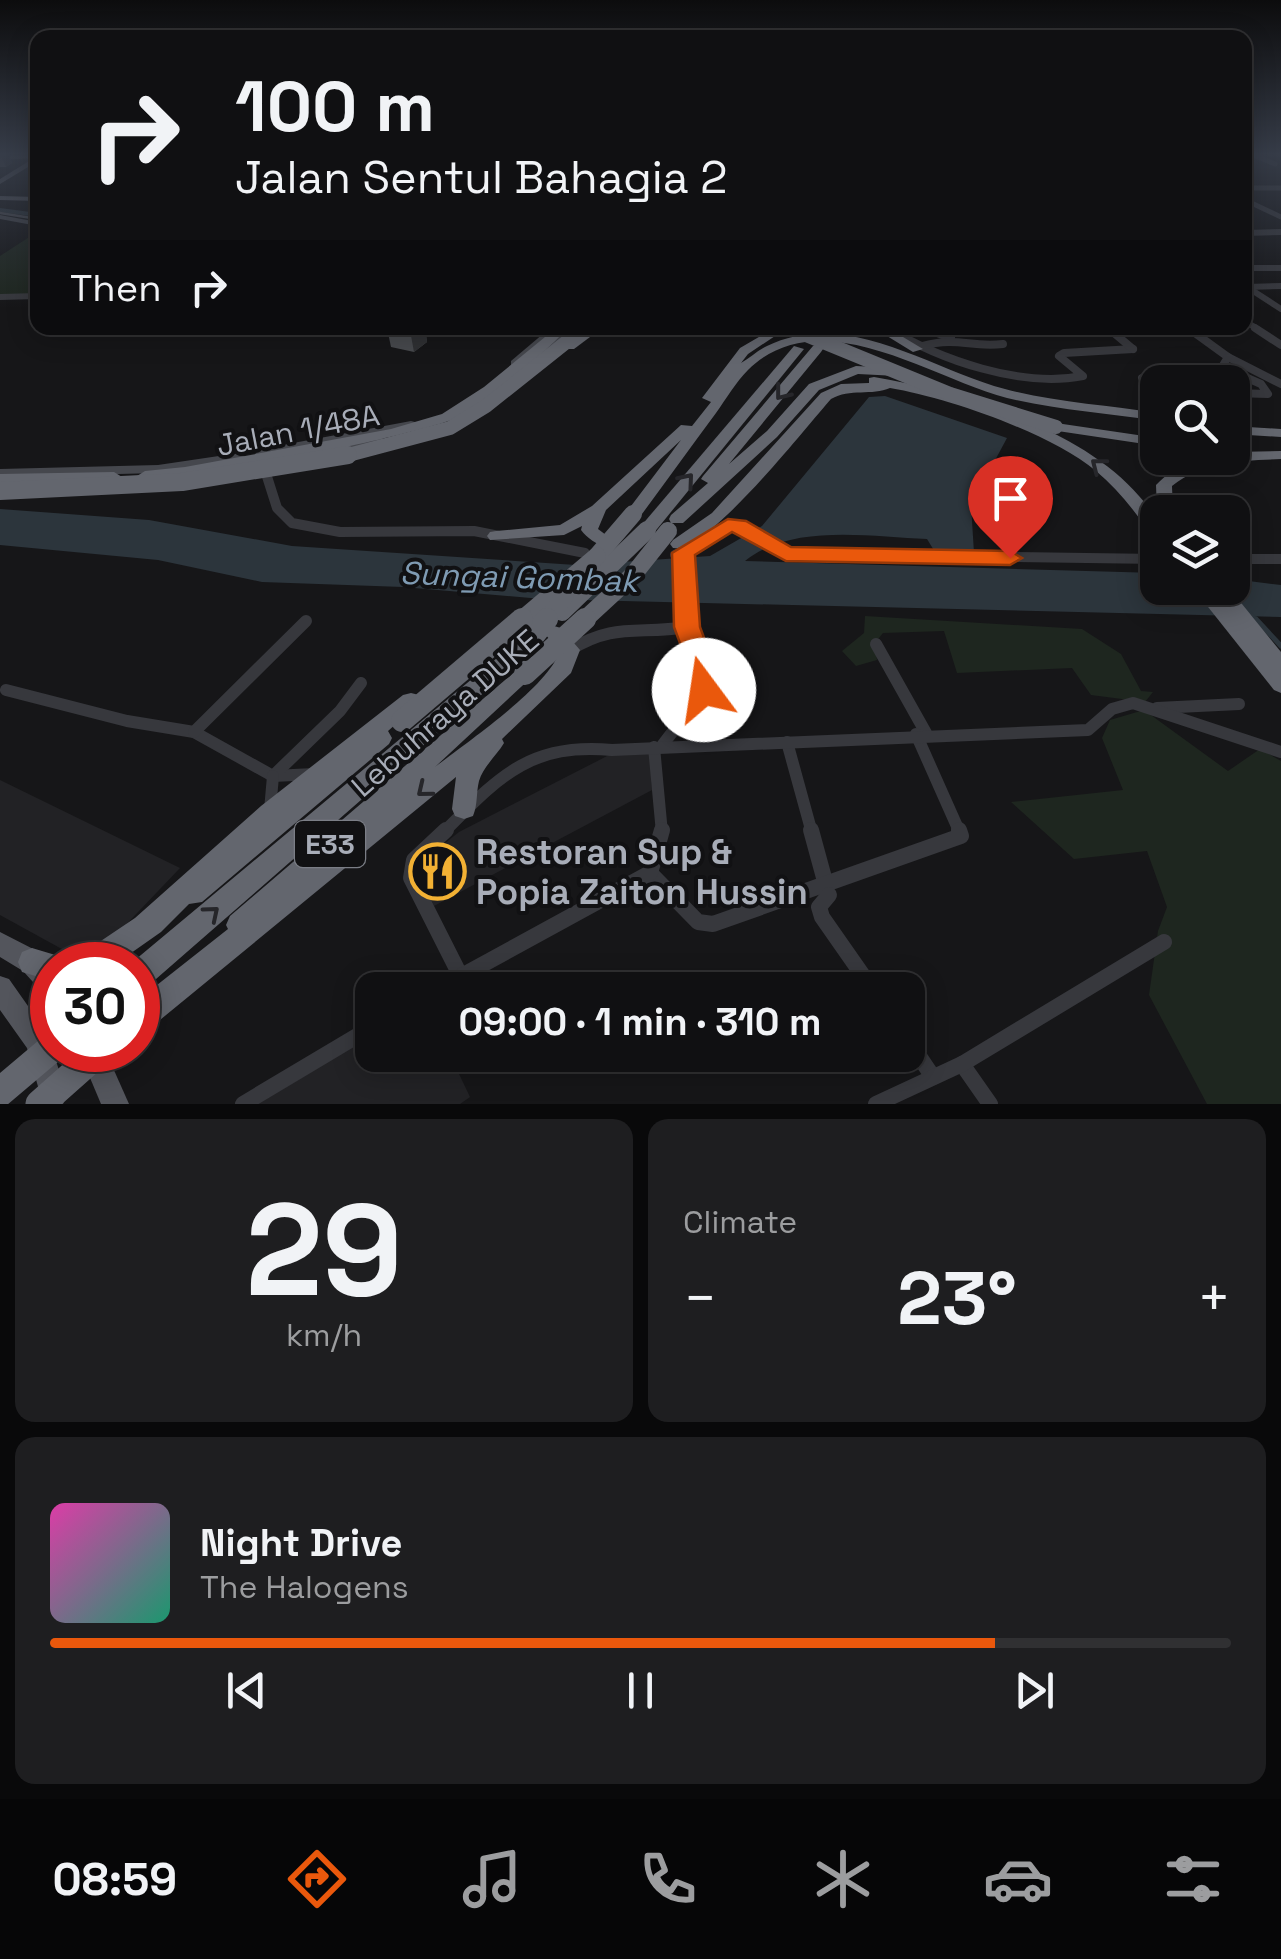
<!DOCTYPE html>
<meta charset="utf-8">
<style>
body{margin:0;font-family:"Space Grotesk",sans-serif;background:#1e1e20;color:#f1f3f6;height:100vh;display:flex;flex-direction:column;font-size:38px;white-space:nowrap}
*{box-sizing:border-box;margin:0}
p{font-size:32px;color:#9c9d9f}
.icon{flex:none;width:55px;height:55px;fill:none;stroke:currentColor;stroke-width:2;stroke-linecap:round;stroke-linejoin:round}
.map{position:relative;height:1104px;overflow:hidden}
.side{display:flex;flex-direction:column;gap:15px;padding:15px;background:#09090a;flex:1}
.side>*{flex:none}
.hud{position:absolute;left:30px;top:30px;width:1222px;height:305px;border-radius:20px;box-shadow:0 5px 25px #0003,0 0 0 2px #303032;background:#101012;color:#f1f3f6;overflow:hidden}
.fabs{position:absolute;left:1140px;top:365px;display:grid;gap:20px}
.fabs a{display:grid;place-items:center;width:110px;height:110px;border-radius:20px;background:#101012;box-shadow:0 5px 25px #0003,0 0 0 2px #303032;font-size:50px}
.speed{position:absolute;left:30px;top:942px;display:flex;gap:20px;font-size:50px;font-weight:700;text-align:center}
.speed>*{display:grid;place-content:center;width:130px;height:130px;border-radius:50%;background:#101012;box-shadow:0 5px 25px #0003,0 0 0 2px #303032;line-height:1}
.speed .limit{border:15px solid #d22;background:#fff;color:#111}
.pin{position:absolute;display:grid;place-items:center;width:85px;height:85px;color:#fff;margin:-102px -42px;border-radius:50% 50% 50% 0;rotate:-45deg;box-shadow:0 0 10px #0007}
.pin .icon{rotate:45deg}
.me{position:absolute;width:110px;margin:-55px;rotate:346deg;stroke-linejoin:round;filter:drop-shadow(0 0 8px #0008)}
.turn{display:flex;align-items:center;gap:35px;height:210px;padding:0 40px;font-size:45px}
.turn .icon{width:130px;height:130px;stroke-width:2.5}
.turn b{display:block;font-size:70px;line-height:85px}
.then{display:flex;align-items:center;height:95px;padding:0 40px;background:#0003;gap:20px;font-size:38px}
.big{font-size:75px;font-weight:700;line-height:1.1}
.side .tile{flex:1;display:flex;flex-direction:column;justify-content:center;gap:15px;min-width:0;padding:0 35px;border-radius:20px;background:#1e1e20}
.side .dial{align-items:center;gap:0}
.dial b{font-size:130px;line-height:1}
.song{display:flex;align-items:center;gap:30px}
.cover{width:120px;height:120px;border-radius:15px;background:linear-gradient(135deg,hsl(320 70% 55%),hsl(160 70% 35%))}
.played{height:10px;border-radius:5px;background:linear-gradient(90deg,#ea580c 80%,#303032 80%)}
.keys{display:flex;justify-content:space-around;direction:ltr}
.heat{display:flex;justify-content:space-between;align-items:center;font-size:55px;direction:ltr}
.side .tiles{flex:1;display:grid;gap:15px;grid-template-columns:1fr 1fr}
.tile:last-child{grid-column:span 2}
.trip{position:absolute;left:355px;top:972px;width:570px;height:100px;border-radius:20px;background:#101012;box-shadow:0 5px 25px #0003,0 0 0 2px #303032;font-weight:700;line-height:100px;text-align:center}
.menu{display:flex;height:160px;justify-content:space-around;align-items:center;background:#060607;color:#9c9d9f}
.menu .icon{width:70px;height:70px}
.menu .current{color:#ea580c}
.menu b{font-size:45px;color:#f1f3f6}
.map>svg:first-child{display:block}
.built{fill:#222225}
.green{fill:#1e261f}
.water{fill:#2c353c}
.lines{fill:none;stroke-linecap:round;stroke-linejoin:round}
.stream-far1{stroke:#2c353c;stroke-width:4}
.stream{stroke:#2c353c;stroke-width:5}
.canal{fill:#2c353c;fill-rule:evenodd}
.street-far5{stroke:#37383d;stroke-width:5}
.street-far4{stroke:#37383d;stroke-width:6}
.street-far3{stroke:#37383d;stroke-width:8}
.street-far2{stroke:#37383d;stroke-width:10}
.street-far1{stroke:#37383d;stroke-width:12}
.street{stroke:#37383d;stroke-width:16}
.secondary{fill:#45474d;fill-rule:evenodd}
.primary{fill:#53555c;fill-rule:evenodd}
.highway{fill:#63666e;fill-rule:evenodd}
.tram{stroke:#4a4c52;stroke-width:2.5}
.highway-bridge-far4{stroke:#63666e;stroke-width:10}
.highway-bridge-far3{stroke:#63666e;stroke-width:14}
.highway-bridge-far2{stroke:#63666e;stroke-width:18}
.highway-bridge-far1{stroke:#63666e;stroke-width:22}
.highway-bridge{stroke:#63666e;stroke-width:29}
.wall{fill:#47494d}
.shaded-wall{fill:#2f3033}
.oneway{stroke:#26262a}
.route{fill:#ea580c;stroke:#983908;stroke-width:2.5}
.labels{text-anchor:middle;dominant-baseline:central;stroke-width:8;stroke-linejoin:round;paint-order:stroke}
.shield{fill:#111113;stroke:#7b7e86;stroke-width:2.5}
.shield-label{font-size:28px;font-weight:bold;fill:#a8adb8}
.street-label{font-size:30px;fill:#a8adb8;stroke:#111113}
.water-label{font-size:32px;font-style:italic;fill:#7f9bb3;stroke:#111113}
.near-poi-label{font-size:35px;font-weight:bold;fill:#a8adb8;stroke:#111113;text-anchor:start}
</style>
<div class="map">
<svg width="1281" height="1104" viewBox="0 0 1281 1104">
<rect width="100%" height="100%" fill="#161618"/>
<g class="built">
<path d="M650,752L652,790L434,906L419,876L421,862L459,832L611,754Z"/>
<path d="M0,780L180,868L97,955L80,959L0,915Z"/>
<path d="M372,1035V1055H450L470,1097L460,1104H258Z"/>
</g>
<g class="green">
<path d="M37,232V294L0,295V256Z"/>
<path d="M865,616L1082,629L1121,654L1141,691L1153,692L1145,702L1091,695L1072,668L957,673L944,631L883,633L875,643L877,660L856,666L842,651L864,633Z"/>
<path d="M1144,710L1228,771L1260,749L1281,761V1104H1207L1149,995L1158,931L1167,907L1147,851L1074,859L1011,802L1123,790L1102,738L1110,720Z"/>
</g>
<path class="water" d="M885,396L1007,438L971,505L974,553L935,552L927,539C870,537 792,523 745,561L1157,573L1158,588H1232L1233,579L1281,585V617L542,599L403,587L262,582L158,560L0,545V509L149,520L292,546L576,565L710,556L762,526L869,397Z"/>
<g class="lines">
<path class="stream-far1" d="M1250,613L1258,622"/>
<path class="stream" d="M1256,619L1281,646"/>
<path class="canal" d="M0,208L38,213V217L0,212Z"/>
<g class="street-far5">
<path d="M1249,153L1275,164"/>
<path d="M1245,188H1281"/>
<path d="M1245,200L1281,217"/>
</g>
<g class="street-far4">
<path d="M1245,233L1281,232"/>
<path d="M1245,268H1281"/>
<path d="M1247,287L1281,309"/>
<path d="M1247,287L1281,286"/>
<path d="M0,297L38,296"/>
<path d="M1245,321L1259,330"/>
<path d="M888,328L892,330"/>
<path d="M923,328L929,330"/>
<path d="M1188,328L1191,330"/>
<path d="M1025,330L1110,329"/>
</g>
<g class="street-far3">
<path d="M888,328C940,360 1021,388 1083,376L1059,356L1064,353L1133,349"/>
<path d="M923,328L951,338"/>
<path d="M1108,328L1133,349"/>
<path d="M1188,328L1228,357L1281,384"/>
<path d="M1255,328L1281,345"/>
<path d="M1025,330L1110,329"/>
<path d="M922,346C959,336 969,348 1003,344"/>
<path d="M1222,367L1261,384L1268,394L1232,393"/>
<path d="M1158,389H1146L1142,378L1222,367L1228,357"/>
</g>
<g class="street-far2">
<path d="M263,464L277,508L292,523L340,532L474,531L585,553"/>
<path d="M684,553L687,622"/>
<path d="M675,555L732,525L786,554L1158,559"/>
<path d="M1232,559H1281"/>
</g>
<g class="street-far1">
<path d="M876,644L926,733"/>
<path d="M570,650C615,622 639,635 687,627V619"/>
<path d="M6,690L127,721L194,732L273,776L314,774"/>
<path d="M1157,708L1239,704"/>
<path d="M194,732L306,621"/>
<path d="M916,734L960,833"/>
<path d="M787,742L812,833"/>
<path d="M654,747L662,833"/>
<path d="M661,747C704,689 713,698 687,627"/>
<path d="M274,775L340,711L361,683"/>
<path d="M270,810L273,776"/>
<path d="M443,833C498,778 529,742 612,750L1088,730L1112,709L1133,703L1281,752"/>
</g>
<g class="street">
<path d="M446,830L414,860L411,878L460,975"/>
<path d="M811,830L826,885"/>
<path d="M650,873L698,922L713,924L961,836L959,830"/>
<path d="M829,895L819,907L822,917L873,990"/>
<path d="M436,990L650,873L662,830"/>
<path d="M908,1040L933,1077"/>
<path d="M962,1064L990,1104"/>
<path d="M243,1104L372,1027"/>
<path d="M876,1104L962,1064L1164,942"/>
</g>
<g class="secondary">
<path d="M0,215L38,222V226L0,219Z"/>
<path d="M550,328H560L517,365H511V361Z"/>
<path d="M566,328H576L540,358H534V354Z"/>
<path d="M411,421L415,422V426L261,457L255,453L261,449Z"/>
<path d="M380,437L386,440L384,442L333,452L327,449L333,446Z"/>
<path d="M239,453L245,457L243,459L158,473L0,477V469L158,465Z"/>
</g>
<g class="primary">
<path d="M38,154V161L0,184V179L34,158L0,160V156Z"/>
<path d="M0,196L38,197V201L0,200Z"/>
<path d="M0,932L41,953L52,966V996L43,993L23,971L0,957Z"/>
<path d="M0,976L9,979L47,1033L67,1095L63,1104H43L27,1048L0,1010Z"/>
<path d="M81,1050H105L129,1104H101L80,1054Z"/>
</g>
<g class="highway">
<path d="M556,328H568C538,359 492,400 453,419C426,433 165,487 143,480C141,479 139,477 137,476L145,471L185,467L391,429L442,414L484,387Z"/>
<path d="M589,328H602L574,349H566V343Z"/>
<path d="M774,328H787L748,354L741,363C750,358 758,350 767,346C846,307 930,369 1005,389C1054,402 1107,405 1158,413V421C1107,413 1056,410 1007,398C930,378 820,299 748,370C736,382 726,399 716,413C690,448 665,483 639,518H627L625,514L681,440L606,510L598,529L614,541L611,545C600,548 588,539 581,530L582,526L564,535L490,540L487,536L490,532L496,531L560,525L592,506L681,425L692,426L711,402L702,398L740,348Z"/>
<path d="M874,328H888L923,349L913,352Z"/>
<path d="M817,345L823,349L821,352L729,464L767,431L809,384L856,366L897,368L903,372L897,376L858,374L819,390L777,437L683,523H671L669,519L671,515L708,483L701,479L703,476L813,346Z"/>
<path d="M794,346L804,349L653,534H641L639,530L641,526Z"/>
<path d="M874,377C959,391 1082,429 1139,496C1152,511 1158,516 1158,536L1152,535C1135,512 1118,489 1096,471C1050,433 949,398 890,388C872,396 850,388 831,399C805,428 708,553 673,548L670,544L673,540L712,513L821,393L841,384L869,383V378Z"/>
<path d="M1056,423L1158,438V446L1051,430L1049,427Z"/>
<path d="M1232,426L1281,429V437L1232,434Z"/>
<path d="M1281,451V459C1241,461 1205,460 1172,486L1173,512H1157L1156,485C1178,462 1202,458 1232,458V452Z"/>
<path d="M114,472L122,477L119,480L0,484V474Z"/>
<path d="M1193,588H1229L1281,652V693L1274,690Z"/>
<path d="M554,626L561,628L580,650L571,673L502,739L504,743C497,755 483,767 479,781C476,793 478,804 473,816L464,819L455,816L452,809L456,777L149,1029L138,1033V1000L228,929L226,925L230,916L518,669L525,666L532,669L535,674L435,767C467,742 547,688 560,651L544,633L547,628Z"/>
<path d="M528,636L535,638L538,643L535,648L148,986L138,990V965H129L521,638Z"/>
<path d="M411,693L419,695L422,701L388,731L392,738L389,744L202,902L189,904L161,932L114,965H76L80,955L135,918L261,806L403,695Z"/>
<path d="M32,948L62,957L65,965H52V981L22,972L18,962L22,952Z"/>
</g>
<path class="tram" d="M0,213L38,219"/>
<g class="highway-bridge-far4">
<path d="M789,328L794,330"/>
<path d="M581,330L584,328"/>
</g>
<g class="highway-bridge-far3">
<path d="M789,328L950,394L1056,427"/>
<path d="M337,458L450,428L486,406L584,328"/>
</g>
<g class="highway-bridge-far2">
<path d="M0,491L182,482L348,455"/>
<path d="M591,563L633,514"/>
<path d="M562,612L647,530"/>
<path d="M519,622L597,556"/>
<path d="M545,622L565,596"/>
<path d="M582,622L633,575L668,531"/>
</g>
<g class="highway-bridge-far1">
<path d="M528,643L547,619"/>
<path d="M525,674L585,619"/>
<path d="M402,721L522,619"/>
</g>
<g class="highway-bridge">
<path d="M0,1092L52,1048"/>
<path d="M40,1104L101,1050"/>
</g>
</g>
<g class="wall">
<path d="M0,153H8L12,163L6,167H0Z"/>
<path d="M387,328H425L427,342L414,352L391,347Z"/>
</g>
<g class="shaded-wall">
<path d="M0,153H8L12,163L6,167Z"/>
<path d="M413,328H425L427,342L414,352L410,330Z"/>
</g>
<defs><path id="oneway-chevron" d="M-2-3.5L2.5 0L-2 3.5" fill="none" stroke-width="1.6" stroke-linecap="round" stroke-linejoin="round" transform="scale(2.5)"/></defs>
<g class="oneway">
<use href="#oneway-chevron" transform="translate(782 393) rotate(128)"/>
<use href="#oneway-chevron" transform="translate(1098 465) rotate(-142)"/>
<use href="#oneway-chevron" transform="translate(687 480) rotate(-50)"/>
<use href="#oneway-chevron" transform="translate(424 790) rotate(141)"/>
<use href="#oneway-chevron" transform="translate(212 913) rotate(-40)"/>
</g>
<linearGradient id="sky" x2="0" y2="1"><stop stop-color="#0c0c0d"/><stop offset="0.5" stop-color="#363c48"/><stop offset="1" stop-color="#363c48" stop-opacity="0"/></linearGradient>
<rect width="1281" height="308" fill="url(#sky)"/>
<path class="route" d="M728,519L746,521L791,547L1010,551L1022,558L1010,565L786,561L732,532L695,555L700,627L716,670L718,690L704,700L690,690V670L674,627L672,553Z"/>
<defs>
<symbol id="restaurant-ring" viewBox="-11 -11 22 22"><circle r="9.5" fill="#111113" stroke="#f2b134" stroke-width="1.5"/><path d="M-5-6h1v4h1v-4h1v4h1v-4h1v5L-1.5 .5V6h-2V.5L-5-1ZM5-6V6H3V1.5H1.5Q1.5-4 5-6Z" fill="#f2b134"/></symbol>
</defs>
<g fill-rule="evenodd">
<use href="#restaurant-ring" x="406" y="840" width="63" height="63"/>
</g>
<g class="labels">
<rect class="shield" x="295" y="821" width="70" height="46" rx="8"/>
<g class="shield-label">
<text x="330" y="844">E33</text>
</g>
<g class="street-label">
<text transform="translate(298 430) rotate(-11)">Jalan 1/48A</text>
<text transform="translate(445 713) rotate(-41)">Lebuhraya DUKE</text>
</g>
<g class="water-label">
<text transform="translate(519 577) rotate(2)">Sungai Gombak</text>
</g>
<g class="near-poi-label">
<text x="476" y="852">Restoran Sup &amp;<tspan x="476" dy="40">Popia Zaiton Hussin</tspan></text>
</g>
</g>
</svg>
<div class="fabs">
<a><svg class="icon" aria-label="search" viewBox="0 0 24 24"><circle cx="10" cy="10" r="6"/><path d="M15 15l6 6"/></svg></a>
<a><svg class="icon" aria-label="layers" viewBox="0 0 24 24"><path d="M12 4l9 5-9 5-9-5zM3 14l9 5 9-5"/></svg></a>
</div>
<div class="speed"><div class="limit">30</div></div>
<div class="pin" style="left:1010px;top:558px;background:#d93025"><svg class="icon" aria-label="arrive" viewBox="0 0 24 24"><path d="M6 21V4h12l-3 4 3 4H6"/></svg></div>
<svg class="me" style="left:704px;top:690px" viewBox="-20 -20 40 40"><circle r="19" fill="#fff"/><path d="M0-13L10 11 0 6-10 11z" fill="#ea580c"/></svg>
<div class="trip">09:00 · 1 min · 310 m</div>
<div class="hud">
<div class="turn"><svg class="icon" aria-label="right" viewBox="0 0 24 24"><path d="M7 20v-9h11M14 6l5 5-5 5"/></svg><div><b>100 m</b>Jalan Sentul Bahagia 2</div></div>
<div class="then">Then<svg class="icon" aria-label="right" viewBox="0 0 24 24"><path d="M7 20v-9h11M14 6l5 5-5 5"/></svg></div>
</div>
</div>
<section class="side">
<div class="tiles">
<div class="tile dial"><b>29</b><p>km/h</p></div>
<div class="tile"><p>Climate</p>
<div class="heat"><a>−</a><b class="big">23°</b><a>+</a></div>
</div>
<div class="tile">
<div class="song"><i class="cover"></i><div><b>Night Drive</b><p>The Halogens</p></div></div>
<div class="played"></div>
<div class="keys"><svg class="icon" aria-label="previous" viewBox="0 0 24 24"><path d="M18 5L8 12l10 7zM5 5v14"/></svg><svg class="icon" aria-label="pause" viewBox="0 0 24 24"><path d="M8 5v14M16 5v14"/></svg><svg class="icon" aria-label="next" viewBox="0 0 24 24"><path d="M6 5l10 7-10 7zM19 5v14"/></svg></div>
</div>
</div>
</section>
<nav class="menu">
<b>08:59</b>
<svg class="icon current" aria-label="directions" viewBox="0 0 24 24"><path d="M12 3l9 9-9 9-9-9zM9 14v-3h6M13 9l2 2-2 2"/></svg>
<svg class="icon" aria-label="music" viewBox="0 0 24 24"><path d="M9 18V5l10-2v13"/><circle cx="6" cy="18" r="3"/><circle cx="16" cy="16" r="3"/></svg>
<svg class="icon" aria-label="phone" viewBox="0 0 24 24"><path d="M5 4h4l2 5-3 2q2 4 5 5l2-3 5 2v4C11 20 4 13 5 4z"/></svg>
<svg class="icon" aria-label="climate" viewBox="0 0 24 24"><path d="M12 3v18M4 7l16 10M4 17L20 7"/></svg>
<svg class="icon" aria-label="car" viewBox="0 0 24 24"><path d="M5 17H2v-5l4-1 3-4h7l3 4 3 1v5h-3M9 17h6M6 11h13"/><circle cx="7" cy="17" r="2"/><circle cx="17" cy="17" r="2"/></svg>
<svg class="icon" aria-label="filters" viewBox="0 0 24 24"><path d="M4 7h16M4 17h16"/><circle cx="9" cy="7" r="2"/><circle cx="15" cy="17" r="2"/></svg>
</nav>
